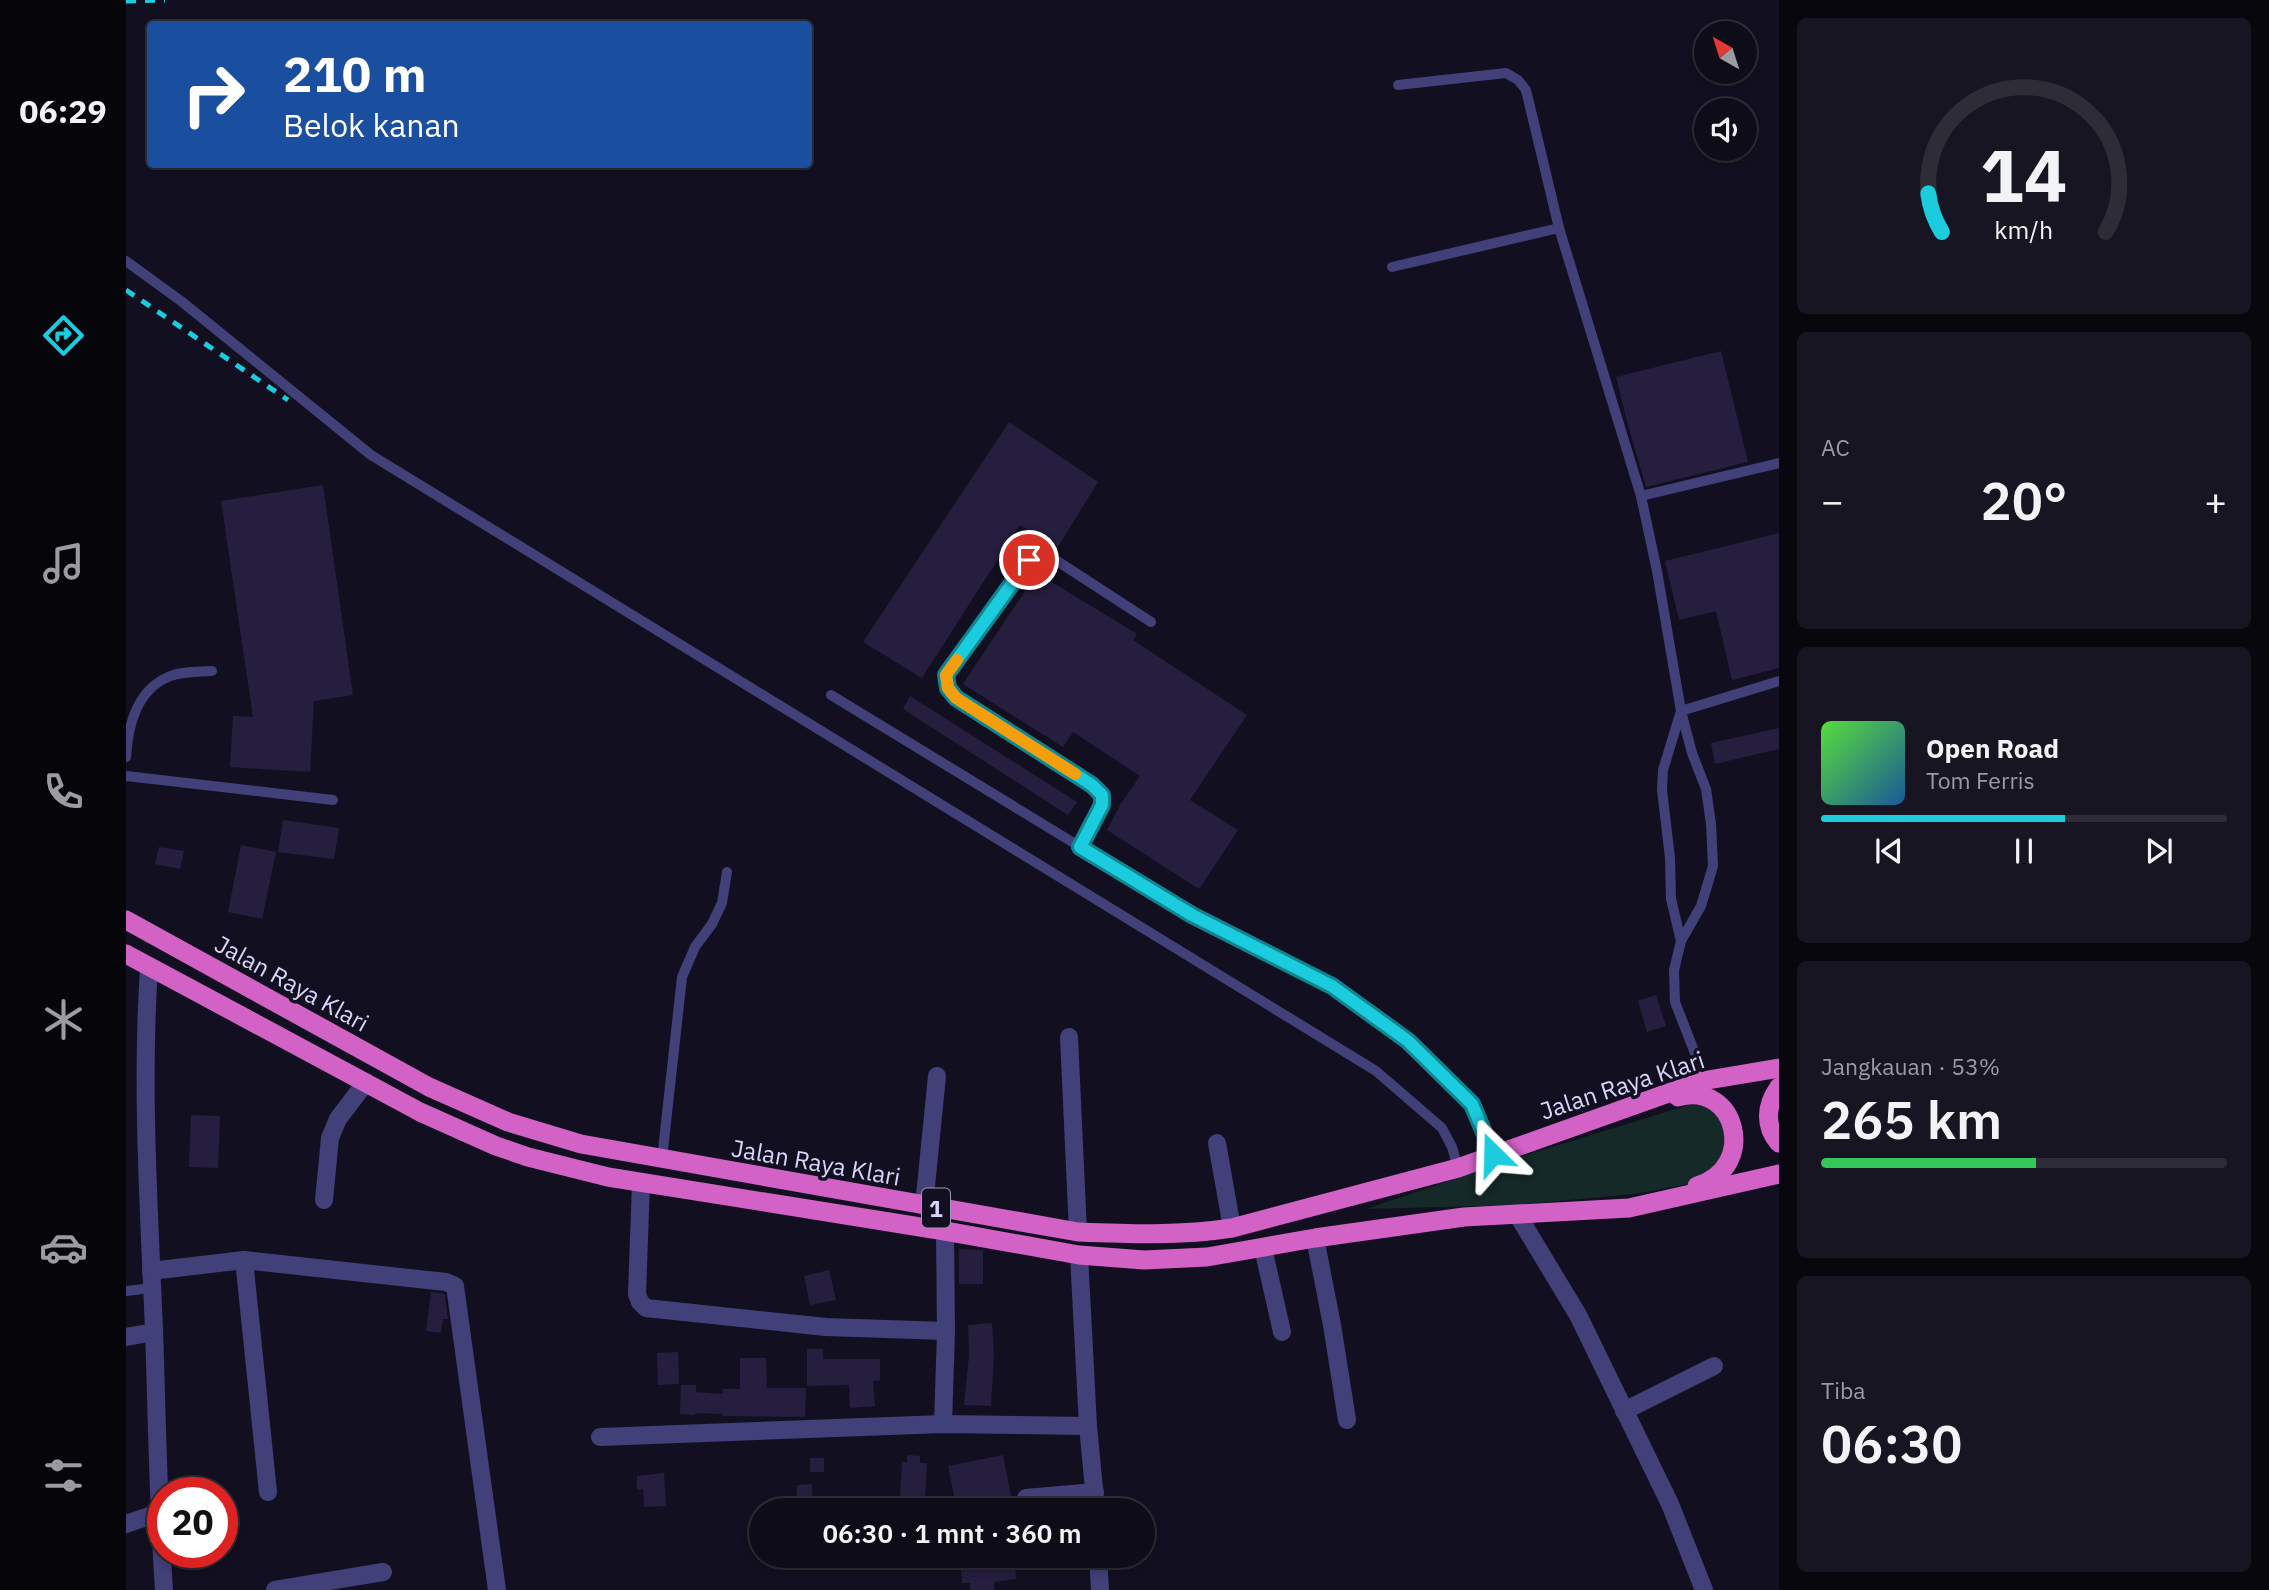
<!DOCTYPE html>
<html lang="id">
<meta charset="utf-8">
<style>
body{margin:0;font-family:"IBM Plex Sans",sans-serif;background:#171521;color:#f1f3f6;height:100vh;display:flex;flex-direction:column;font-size:26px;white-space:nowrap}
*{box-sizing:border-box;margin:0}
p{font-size:23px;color:#9b9ba2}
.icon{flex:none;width:38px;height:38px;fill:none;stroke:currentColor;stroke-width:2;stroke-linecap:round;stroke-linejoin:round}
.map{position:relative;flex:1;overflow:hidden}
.panel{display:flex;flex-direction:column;gap:18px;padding:18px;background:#08070d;width:490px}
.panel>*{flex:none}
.top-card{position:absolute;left:21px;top:21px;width:665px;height:147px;border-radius:7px;box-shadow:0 4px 10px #0003,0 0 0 2px #2e2c37;background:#1a4fa0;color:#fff;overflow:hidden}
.needle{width:46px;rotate:321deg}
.controls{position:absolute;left:1568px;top:21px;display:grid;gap:14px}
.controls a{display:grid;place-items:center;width:63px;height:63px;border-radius:50%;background:#0e0c18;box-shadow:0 4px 10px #0003,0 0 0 2px #2e2c37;font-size:35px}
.speed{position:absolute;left:21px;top:1477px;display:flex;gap:14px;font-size:35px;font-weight:700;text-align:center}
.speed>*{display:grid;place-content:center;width:91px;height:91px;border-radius:50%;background:#0e0c18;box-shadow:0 4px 10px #0003,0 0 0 2px #2e2c37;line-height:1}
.speed .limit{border:10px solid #d22;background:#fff;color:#111}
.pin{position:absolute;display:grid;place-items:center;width:60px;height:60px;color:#fff;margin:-30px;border:4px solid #fff;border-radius:50%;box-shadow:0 2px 7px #0007}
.me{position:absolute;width:77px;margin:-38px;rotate:338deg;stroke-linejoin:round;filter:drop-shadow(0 0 5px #0008)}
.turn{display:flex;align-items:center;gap:24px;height:147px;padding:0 21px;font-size:32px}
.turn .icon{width:91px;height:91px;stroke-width:2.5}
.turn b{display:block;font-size:49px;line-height:60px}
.big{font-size:52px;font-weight:600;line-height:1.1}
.panel .tile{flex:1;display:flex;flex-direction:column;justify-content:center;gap:10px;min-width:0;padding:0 24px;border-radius:10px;background:#171521}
.panel .dial{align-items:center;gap:0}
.dial svg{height:182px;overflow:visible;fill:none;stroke:#2e2c37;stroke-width:7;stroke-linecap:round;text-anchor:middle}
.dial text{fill:#f1f3f6;stroke:none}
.song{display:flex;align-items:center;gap:21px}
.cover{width:84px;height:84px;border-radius:10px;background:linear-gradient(135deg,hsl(110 70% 55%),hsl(210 70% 35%))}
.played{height:7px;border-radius:4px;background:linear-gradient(90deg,#1bcbde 60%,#2e2c37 60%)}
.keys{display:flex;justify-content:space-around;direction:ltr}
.heat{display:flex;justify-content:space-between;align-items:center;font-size:38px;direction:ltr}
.charge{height:10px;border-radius:5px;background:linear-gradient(90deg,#34c759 53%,#2e2c37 0)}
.trip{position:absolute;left:623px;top:1498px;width:406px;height:70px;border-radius:35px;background:#0e0c18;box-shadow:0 4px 10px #0003,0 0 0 2px #2e2c37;font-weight:600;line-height:70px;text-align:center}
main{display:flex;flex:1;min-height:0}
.tab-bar{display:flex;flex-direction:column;width:126px;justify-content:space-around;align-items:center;background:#06050a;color:#9b9ba2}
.tab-bar .icon{width:49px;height:49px}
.tab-bar .selected{color:#1bcbde}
.tab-bar b{font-size:32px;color:#f1f3f6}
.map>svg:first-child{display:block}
.green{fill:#142928}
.building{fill:#251e3e}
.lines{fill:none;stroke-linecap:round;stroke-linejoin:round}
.service{stroke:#424079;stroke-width:10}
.minor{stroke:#424079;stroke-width:18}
.tertiary{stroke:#424079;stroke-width:18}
.trunk{stroke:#d362c6;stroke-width:19}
.rail{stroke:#1bcbde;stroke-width:5;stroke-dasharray:10 9;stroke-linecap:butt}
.route-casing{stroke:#128490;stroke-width:18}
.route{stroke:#1bcbde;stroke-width:12}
.slow{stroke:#f59e0b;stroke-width:12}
.labels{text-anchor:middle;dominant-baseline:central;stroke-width:7;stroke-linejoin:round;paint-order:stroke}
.shield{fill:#121020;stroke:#9d99b9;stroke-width:2}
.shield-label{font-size:23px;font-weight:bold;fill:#d8d4fa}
.street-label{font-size:24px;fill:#d8d4fa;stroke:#121020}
</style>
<main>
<nav class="tab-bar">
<b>06:29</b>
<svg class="icon selected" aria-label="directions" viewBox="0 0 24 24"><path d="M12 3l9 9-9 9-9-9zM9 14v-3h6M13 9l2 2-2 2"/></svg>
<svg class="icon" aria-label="music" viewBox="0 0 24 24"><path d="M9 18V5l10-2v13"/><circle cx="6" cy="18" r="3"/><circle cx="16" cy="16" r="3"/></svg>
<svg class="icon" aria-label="phone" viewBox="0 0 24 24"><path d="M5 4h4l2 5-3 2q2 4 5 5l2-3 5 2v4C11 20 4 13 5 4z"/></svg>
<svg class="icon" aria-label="climate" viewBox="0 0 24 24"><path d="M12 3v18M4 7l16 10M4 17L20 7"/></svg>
<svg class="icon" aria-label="car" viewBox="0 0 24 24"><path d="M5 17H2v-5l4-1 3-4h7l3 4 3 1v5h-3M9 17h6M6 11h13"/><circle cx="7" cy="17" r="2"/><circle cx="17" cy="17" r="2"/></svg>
<svg class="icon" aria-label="filters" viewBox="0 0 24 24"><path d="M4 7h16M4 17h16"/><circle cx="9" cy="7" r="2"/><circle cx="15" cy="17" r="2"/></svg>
</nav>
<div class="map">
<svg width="1653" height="1590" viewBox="0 0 1653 1590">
<rect width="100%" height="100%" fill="#121020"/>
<path class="green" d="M1569,1103H1578L1599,1120V1155L1573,1182L1509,1194L1391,1205L1240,1209L1391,1158Z"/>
<g class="building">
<path d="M1595,351L1622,462L1520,487L1502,425L1490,377Z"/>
<path d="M883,422L972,482L930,550L894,525L796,678L737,642Z"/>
<path d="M197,485L227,695L188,701L184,772L104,767L107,716L127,717L95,501Z"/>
<path d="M1653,533V668L1606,680L1590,611L1553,620L1539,561Z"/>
<path d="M911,573L1011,634L1007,640L1121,715L1064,800L1112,830L1073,889L981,830L994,805L1014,776L947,732L937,747L837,684Z"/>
<path d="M784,696L951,802L942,815L777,709Z"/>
<path d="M1653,728V749L1589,764L1585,743Z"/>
<path d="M157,820L213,828L208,859L152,852Z"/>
<path d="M115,845L150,852L136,919L102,912Z"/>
<path d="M33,847L58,851L54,869L29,864Z"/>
<path d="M1530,995L1540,1026L1521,1032L1512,1001Z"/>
<path d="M65,1115L94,1116L92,1168L63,1167Z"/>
<path d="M833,1249L857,1250V1284H833Z"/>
<path d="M703,1270L710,1300L684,1305L678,1276Z"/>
<path d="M305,1292L319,1294L322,1319H317L315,1333L300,1331Z"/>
<path d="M866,1323L868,1355L865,1406L838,1405L843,1355L842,1325Z"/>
<path d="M681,1349H697V1359H754V1380L747,1381L749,1406L724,1408L723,1385L681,1386Z"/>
<path d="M552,1352L553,1384L532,1385L531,1353Z"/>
<path d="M614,1358H640L641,1388H680L679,1417L596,1416V1414L569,1413V1415L554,1414L555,1385H570V1392L597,1394V1389H614Z"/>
<path d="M781,1455L794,1456V1463H801L798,1510H773L776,1462H781Z"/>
<path d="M877,1455L887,1507L870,1510H831L822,1466Z"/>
<rect x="684" y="1458" width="14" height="14"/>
<path d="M538,1473L540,1506L518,1507L517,1489L511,1490V1476Z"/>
<path d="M686,1484L687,1504L671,1505V1485Z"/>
<path d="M834,1556H850V1560L888,1556L890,1579L868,1582V1590H844V1583H836Z"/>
</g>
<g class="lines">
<g class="service">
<path d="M1272,85L1380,73L1392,80L1400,90L1433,228L1515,496L1531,571L1555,711L1566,753L1580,789L1585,824L1587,866L1575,906L1555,941L1548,970L1549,1002L1572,1061L1576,1081"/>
<path d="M0,261L55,301L245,455L1250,1071L1316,1128L1326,1147L1332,1168"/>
<path d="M1266,267L1433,228"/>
<path d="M1515,496L1653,463"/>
<path d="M705,695L1066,915L1206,986L1282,1041L1346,1104L1367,1154"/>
<path d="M0,757C2,726 10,691 42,677C55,671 73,672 86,671"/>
<path d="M0,776L207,800"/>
<path d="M954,847L976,805V795L966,785L830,698L822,689L820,675L903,560L913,555L925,557L1025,622"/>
<path d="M1555,941L1545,899L1544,858L1536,790L1537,770L1555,711L1653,681"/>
<path d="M536,1159L556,977L569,947L586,924L596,903L601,872"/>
<path d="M0,1291L26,1288"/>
</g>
<g class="minor">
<path d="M23,968C15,1088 23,1209 28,1330C31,1416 32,1503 38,1590"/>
<path d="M943,1037L952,1232"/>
<path d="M1091,1143L1106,1228"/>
<path d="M515,1183L511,1294L514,1302L520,1308L700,1327L820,1331"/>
<path d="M198,1200L204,1138L212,1119L240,1082"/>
<path d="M798,1206L811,1076"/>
<path d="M1391,1214L1452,1315L1544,1504L1578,1590"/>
<path d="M1189,1238L1206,1325L1221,1420"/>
<path d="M1137,1248L1156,1332"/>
<path d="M118,1260L142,1492"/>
<path d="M25,1271L118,1260L320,1282L329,1286L371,1590"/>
<path d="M0,1337L28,1332"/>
<path d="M1498,1411L1588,1366"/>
<path d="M817,1424L820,1331L819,1231"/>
<path d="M474,1437L817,1424L962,1426"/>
<path d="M900,1498L969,1492"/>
<path d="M0,1524L32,1513"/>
<path d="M149,1590L257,1572"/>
</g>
<g class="tertiary">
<path d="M953,1255L962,1426L970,1510"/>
<path d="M972,1556L974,1590"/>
</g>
<g class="trunk">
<path d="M0,920L303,1087L382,1122L455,1144L952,1232C1004,1234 1055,1236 1106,1228L1332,1168L1576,1081L1653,1068"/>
<path d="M0,954L294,1112L370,1146L402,1157L482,1177L819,1231L953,1255L1018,1260L1081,1257L1189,1238L1338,1217L1503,1208L1653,1174"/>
<path d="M1653,1087C1640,1105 1638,1126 1653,1143"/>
<path d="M1552,1097C1610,1080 1633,1167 1571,1186"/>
</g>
<g class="rail">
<path d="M0,1L39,0"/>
<path d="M0,290L162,400"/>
</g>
</g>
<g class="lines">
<defs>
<path id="route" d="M903,560L820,675L822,688L830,698L966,785L976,795V805L954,847L1066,915L1206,986L1282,1041L1346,1104L1367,1154"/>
</defs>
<use href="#route" class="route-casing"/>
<use href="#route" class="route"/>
<path class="slow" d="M831,660L820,675L822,688L830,698L949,774"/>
</g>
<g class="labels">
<rect class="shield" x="796" y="1188.5" width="28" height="39" rx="5"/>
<g class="shield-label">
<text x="810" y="1208">1</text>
</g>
<g class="street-label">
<text transform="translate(166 983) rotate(29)">Jalan Raya Klari</text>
<text transform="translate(1496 1085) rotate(-18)">Jalan Raya Klari</text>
<text transform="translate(690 1162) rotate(10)">Jalan Raya Klari</text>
</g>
</g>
</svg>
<div class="controls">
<a><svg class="needle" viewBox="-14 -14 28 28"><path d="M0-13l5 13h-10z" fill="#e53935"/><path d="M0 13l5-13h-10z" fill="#9b9ba2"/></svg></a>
<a><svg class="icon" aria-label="sound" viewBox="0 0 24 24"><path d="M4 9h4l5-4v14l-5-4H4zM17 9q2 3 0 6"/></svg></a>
</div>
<div class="speed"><div class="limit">20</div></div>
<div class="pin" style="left:903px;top:560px;background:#d93025"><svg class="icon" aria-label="arrive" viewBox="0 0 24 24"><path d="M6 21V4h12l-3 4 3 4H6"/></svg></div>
<svg class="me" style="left:1367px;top:1154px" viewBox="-20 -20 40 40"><path d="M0-17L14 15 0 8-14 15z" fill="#1bcbde" stroke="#fff" stroke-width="4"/></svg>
<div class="trip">06:30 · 1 mnt · 360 m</div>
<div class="top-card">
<div class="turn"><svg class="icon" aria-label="right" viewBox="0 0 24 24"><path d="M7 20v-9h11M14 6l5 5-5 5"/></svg><div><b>210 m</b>Belok kanan</div></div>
</div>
</div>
<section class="panel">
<div class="tile dial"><svg viewBox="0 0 100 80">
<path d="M14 69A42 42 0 1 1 86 69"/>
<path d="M14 69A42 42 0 0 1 8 52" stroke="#1bcbde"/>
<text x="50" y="56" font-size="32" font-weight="700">14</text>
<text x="50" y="72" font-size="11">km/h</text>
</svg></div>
<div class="tile"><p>AC</p>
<div class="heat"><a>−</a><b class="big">20°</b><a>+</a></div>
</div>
<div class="tile">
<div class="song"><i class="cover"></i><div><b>Open Road</b><p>Tom Ferris</p></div></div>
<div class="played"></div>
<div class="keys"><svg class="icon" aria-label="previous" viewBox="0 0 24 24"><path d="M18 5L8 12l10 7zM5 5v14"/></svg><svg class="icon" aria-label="pause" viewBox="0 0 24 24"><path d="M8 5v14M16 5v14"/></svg><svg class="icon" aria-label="next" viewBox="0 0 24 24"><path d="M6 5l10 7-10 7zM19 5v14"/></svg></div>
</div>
<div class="tile"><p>Jangkauan · 53%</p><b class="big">265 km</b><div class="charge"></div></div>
<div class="tile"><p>Tiba</p><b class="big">06:30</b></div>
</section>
</main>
